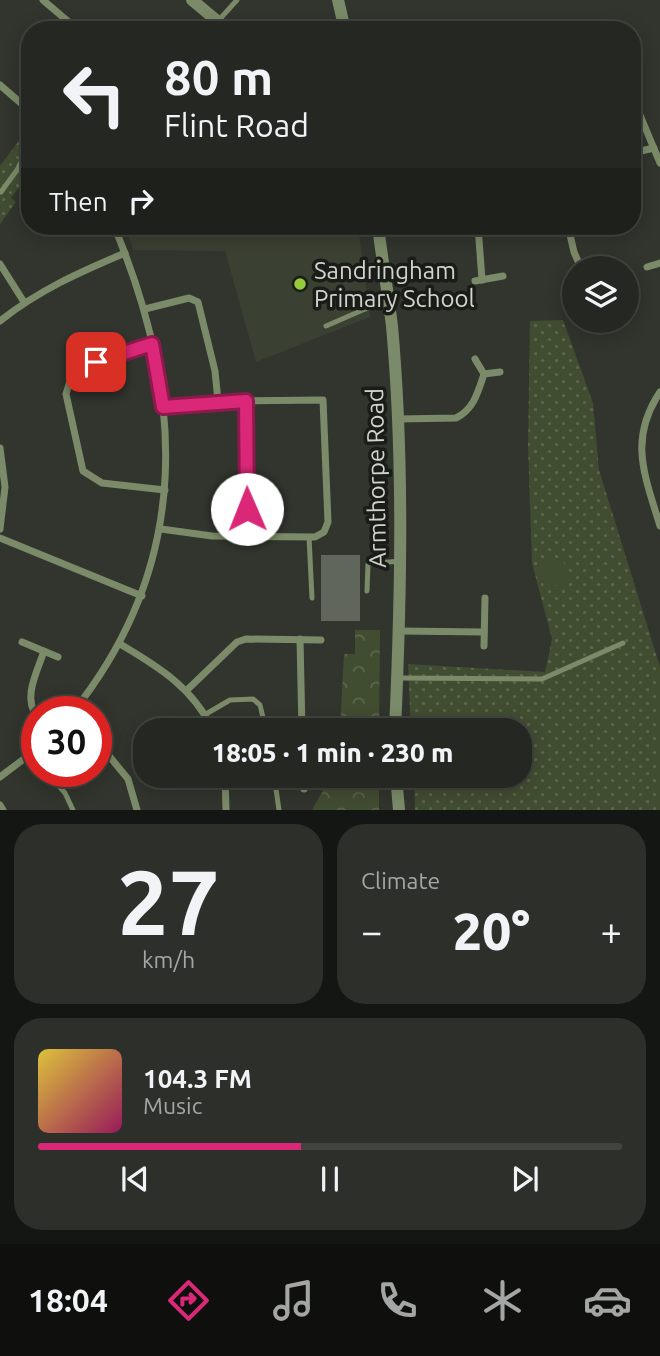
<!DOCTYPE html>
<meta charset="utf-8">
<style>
body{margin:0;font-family:Ubuntu,sans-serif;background:#2d302a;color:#f1f3f6;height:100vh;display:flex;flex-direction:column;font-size:26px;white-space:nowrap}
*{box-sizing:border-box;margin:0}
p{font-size:23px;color:#a3a6a5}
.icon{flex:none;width:38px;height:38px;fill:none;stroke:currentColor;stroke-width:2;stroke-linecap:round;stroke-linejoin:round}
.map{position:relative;height:810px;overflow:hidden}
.panel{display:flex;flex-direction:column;gap:14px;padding:14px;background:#141613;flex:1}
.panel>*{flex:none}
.hud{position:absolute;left:21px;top:21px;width:620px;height:214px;border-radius:28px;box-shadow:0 4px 18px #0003,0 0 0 2px #424440;background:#252822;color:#f1f3f6;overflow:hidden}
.fabs{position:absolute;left:562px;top:256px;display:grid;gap:14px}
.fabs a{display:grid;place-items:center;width:77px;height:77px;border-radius:50%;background:#252822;box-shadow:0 4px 18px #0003,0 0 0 2px #424440;font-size:35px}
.speed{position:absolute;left:21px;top:696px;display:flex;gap:14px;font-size:35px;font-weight:700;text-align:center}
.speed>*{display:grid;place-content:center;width:91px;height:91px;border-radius:50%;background:#252822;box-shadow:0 4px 18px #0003,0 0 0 2px #424440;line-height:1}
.speed .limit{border:10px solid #d22;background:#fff;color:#111}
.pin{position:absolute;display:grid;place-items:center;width:60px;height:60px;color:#fff;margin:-30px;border-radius:14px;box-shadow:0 4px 10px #0006}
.me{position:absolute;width:77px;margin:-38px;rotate:359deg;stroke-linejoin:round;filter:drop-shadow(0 0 5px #0008)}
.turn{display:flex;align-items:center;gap:24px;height:147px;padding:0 28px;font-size:32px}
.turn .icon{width:91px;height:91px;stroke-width:2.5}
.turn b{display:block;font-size:49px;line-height:60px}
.then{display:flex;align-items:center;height:66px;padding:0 28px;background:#0003;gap:14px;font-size:26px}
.big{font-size:52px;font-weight:800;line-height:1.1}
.panel .tile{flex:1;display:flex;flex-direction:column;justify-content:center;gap:10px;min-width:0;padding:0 24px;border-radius:28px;background:#2d302a}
.panel .dial{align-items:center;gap:0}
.dial b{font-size:91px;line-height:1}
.song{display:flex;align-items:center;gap:21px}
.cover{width:84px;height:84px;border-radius:10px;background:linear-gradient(135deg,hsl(50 70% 55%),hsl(330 70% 35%))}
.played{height:7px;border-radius:4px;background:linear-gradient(90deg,#db2777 45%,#424440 45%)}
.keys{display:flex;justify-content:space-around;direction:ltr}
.heat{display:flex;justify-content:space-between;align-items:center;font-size:38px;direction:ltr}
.panel .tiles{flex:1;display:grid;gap:14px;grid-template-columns:1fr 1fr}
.tile:last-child{grid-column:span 2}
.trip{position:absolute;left:133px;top:718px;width:399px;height:70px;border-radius:28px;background:#252822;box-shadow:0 4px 18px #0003,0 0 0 2px #424440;font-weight:800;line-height:70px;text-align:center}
.menu{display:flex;height:112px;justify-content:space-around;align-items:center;background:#0f100e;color:#a3a6a5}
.menu .icon{width:49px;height:49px}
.menu .on{color:#db2777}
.menu b{font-size:32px;color:#f1f3f6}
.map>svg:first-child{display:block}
.built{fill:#3a4032}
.grass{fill:url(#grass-dots)}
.forest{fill:url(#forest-crowns)}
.green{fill:#414d31}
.building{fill:#61665c}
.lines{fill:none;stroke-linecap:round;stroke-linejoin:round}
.service{stroke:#7b8b69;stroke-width:5}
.minor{stroke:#7b8b69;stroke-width:7}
.tertiary{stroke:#7b8b69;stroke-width:12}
.route-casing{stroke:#8e194d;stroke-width:18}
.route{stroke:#db2777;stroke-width:12}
.poi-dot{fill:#96cc3a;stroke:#1a1c18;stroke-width:2.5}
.labels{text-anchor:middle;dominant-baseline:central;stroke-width:7;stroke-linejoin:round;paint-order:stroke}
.poi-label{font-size:24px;fill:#d1d4ce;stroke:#1a1c18;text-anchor:start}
.street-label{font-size:24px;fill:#d1d4ce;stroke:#1a1c18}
</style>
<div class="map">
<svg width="660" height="810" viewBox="0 0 660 810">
<defs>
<pattern id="grass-dots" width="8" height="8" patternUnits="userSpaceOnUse" patternTransform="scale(1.75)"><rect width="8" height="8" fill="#414d31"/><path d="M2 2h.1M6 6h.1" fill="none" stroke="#5b664e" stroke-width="1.8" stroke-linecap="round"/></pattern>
<pattern id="forest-crowns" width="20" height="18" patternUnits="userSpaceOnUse" patternTransform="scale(1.75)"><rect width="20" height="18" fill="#414d31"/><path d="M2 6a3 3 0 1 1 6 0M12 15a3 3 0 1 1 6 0" fill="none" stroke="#5b664e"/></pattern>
</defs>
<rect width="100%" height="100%" fill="#31352d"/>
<path class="built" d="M124,226H358L370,317L256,362L225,251L134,250Z"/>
<g class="grass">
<path d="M30,126V173L11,198L16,202L0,224V166Z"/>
<path d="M563,320L593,403L599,470L660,667V810H415L414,775H520V730H411L408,664L545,672L552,639L532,563L528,446L530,321Z"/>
</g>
<g class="forest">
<path d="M355,630H380L379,730H340L344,654H355Z"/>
<path d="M332,775H379V810H312Z"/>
</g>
<path class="green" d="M563,558L569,584L544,587L538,563Z"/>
<rect class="building" x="321" y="555" width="39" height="66"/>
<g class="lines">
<g class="service">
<path d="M218,21L237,0"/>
<path d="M1,192L17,170L30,144"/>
<path d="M326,326L365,309L388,303"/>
<path d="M309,537L312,598"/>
<path d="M367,591L368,564L400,561"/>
<path d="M397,678L542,679L623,643"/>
<path d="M206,714L230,700L253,699L260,705L266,730"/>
<path d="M32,754L37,760"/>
<path d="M47,772L65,793L73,810"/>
<path d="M274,775L279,810"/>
</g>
<g class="minor">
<path d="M43,0L78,30"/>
<path d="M0,85L30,111"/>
<path d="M632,96L660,163"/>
<path d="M632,153L654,148"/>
<path d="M478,226L482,280"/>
<path d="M568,226L574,252L581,268"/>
<path d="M0,264L24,302"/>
<path d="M647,267L660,263"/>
<path d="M475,281L503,276"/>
<path d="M145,309L189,298L198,302L215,371L218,401"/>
<path d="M0,321C39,290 80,272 125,253"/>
<path d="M152,343L79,370L71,378L66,394L83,471L102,483L165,490"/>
<path d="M475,359L484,374L500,372"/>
<path d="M660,392C628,440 645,476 660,526"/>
<path d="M246,401L247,536"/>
<path d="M398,419L456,418C474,409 478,392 484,374"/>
<path d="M0,448L5,487L0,529"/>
<path d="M161,529L212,536L315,537L324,532L328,522L323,400L218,401L163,407"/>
<path d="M0,538L142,596"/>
<path d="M399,631L484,632"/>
<path d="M300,639L302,730"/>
<path d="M22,642L58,657"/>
<path d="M120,644C159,667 193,688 213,730"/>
<path d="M484,646L485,598"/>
<path d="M187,690L237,642L246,639L321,640"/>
<path d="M73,712C193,562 185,396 114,226"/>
<path d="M37,716C22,698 38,670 44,651"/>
<path d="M96,740L128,779L137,810"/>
<path d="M225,775L226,810"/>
<path d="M304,775V789"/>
<path d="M0,777L37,749"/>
<path d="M0,805L3,810"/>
</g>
<g class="tertiary">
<path d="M192,0L228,30"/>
<path d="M338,0L345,30"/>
<path d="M378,226C382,259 388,293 392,326C404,460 401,596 395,730"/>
<path d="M396,775L399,810"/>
</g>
</g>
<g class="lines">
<defs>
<path id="route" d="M96,362L152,344L163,407L246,401L247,509"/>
</defs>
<use href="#route" class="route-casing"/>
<use href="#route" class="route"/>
</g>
<circle class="poi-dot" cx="300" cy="284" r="7"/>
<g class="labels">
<g class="poi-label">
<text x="314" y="270">Sandringham<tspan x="314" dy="28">Primary School</tspan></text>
</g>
<g class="street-label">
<text transform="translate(376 478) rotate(-91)">Armthorpe Road</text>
</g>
</g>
</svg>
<div class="fabs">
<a><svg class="icon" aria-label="layers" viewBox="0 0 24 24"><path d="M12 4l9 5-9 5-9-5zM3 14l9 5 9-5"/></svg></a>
</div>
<div class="speed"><div class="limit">30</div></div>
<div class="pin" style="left:96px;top:362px;background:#d93025"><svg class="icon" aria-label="arrive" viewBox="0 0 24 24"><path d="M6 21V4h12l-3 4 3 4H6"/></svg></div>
<svg class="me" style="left:247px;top:509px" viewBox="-20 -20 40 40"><circle r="19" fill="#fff"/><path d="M0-13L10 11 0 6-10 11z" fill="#db2777"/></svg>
<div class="trip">18:05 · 1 min · 230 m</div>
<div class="hud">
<div class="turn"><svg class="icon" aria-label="left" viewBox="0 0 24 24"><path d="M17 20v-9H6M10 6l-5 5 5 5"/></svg><div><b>80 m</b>Flint Road</div></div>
<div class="then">Then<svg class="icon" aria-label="right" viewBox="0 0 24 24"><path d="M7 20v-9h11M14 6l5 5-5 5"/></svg></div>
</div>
</div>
<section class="panel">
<div class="tiles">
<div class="tile dial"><b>27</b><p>km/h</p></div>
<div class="tile"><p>Climate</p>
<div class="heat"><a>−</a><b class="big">20°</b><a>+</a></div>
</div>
<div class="tile">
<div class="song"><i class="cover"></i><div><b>104.3 FM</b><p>Music</p></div></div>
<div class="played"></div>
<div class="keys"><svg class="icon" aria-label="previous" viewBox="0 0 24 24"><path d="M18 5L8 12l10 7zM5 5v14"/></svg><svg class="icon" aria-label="pause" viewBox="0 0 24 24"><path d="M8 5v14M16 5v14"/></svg><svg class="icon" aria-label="next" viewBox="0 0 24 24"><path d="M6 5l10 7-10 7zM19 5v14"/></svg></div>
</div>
</div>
</section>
<nav class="menu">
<b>18:04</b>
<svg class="icon on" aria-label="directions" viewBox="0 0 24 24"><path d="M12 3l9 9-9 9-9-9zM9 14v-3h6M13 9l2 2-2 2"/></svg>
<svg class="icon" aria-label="music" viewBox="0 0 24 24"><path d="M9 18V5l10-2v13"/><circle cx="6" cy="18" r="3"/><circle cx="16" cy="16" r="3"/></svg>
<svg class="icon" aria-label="phone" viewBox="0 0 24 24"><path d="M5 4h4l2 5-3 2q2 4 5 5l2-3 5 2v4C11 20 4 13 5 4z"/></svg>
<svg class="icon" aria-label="climate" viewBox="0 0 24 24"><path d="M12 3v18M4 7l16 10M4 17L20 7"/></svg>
<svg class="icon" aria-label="car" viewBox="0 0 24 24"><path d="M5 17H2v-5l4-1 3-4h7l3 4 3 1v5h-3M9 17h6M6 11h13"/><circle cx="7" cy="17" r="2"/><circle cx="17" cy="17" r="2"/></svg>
</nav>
